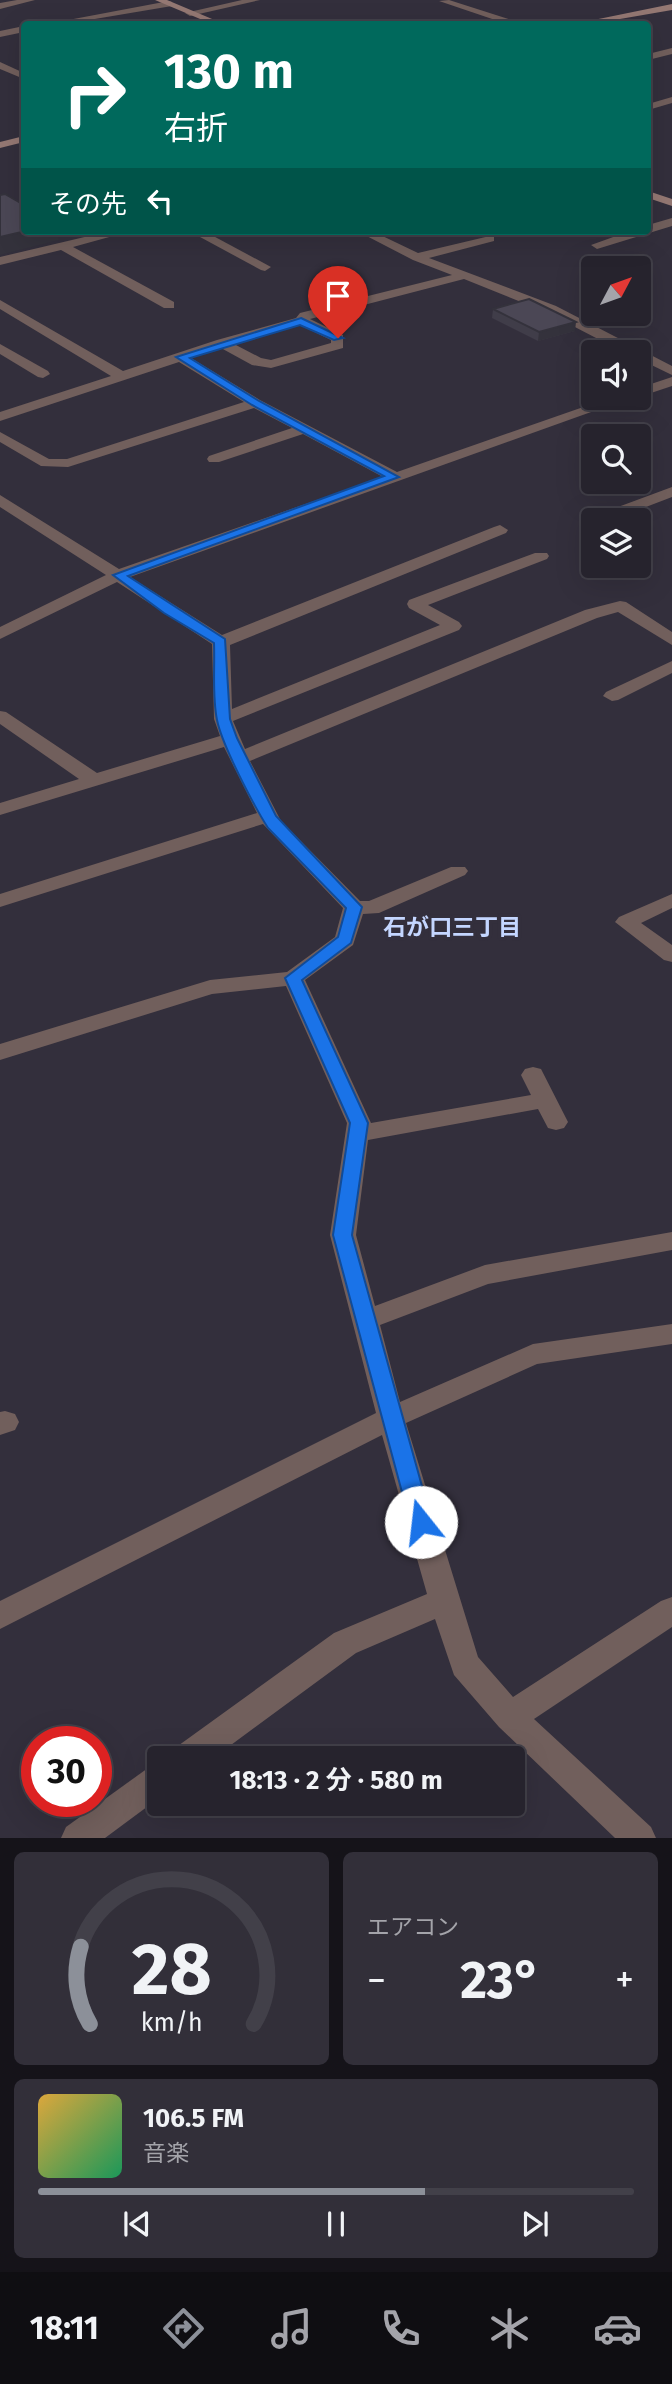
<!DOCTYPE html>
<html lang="ja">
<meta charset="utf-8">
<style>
body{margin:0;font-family:"Fira Sans","Noto Sans JP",sans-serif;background:#322f39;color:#f1f3f6;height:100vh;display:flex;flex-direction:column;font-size:26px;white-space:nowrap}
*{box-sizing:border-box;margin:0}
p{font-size:23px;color:#a4a4aa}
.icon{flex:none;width:38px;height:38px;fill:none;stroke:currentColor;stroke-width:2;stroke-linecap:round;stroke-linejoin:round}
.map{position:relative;height:1838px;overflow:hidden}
.side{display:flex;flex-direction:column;gap:14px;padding:14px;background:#151319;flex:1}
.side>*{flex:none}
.banner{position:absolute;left:21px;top:21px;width:630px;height:214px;border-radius:7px;box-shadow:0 7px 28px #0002,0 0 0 2px #424049;background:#00695c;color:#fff;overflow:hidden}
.needle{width:46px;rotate:49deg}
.buttons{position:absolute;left:581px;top:256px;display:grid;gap:14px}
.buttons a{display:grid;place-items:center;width:70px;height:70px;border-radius:7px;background:#26232d;box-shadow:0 7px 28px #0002,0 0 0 2px #424049;font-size:35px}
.speed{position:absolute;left:21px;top:1726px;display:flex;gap:14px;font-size:35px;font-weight:700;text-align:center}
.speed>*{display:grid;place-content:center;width:91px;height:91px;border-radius:50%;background:#26232d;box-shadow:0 7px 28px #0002,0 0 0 2px #424049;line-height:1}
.speed .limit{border:10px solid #d22;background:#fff;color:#111}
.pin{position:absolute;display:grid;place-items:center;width:60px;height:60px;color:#fff;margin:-72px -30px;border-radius:50% 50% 50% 0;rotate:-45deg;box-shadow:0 0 7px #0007}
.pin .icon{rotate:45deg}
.me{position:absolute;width:77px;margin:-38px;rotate:344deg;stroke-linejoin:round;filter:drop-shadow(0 0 5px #0008)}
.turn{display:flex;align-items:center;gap:24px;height:147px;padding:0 28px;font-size:32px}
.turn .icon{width:91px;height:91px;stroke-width:2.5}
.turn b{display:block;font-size:49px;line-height:60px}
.then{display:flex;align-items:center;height:66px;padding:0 28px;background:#0003;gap:14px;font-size:26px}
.big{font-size:52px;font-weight:700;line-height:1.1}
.side .tile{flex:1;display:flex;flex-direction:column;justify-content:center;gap:10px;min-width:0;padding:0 24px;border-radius:10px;background:#322f39}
.side .dial{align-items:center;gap:0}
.dial svg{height:182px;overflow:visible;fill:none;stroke:#424049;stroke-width:7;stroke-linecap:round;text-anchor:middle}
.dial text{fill:#f1f3f6;stroke:none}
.song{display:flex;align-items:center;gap:21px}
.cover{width:84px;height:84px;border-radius:10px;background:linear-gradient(135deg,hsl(40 70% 55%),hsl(150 70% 35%))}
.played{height:7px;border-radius:4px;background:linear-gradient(90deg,#8c9099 65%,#424049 65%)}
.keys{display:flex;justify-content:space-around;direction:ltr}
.heat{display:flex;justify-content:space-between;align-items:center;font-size:38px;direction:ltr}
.side .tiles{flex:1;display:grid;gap:14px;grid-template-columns:1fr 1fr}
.tile:last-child{grid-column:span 2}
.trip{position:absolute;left:147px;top:1746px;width:378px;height:70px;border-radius:7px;background:#26232d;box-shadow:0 7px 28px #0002,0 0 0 2px #424049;font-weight:700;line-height:70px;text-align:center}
.tab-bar{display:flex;height:112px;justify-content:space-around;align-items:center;background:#0f0e12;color:#a4a4aa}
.tab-bar .icon{width:49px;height:49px}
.tab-bar .current{color:#8c9099}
.tab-bar b{font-size:32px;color:#f1f3f6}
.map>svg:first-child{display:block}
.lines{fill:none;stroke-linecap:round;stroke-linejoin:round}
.street{fill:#715f5c;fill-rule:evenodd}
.secondary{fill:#947873;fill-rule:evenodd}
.wall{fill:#403d49}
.shaded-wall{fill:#34323c}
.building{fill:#4b4755;stroke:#34323c;stroke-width:2}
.route{fill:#1a73e8;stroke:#114b97;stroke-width:2}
.labels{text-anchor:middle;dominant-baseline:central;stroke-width:7;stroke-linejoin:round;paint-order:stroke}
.neighbourhood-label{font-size:23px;font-weight:bold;fill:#c4d6ff;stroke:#332f3c}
</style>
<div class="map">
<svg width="672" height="1838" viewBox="0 0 672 1838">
<rect width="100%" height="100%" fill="#332f3c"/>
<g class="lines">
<g class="street">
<path d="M17,0H35L0,9V3Z"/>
<path d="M242,0H260L190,16L185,13Z"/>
<path d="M449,0L518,22L520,24H507L439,1Z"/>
<path d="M169,1L172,2V6L65,24H47Z"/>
<path d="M24,26V32L0,37V31Z"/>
<path d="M672,48V54L648,60V54Z"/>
<path d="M0,62L24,73V79L0,69Z"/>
<path d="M672,97V103L648,110V104Z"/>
<path d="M672,218V226L597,249L591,245L630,231H648V225Z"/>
<path d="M110,231H131L73,247L174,302V308H164L61,250L0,265V257Z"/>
<path d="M189,231H204L271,267L265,271L261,270Z"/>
<path d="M357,231H372L418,253L494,235V241L429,258L556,306L672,366V375L639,359V352H623L546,312L464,279L310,319L343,335V348L271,368L252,365L221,348L191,358L260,400L397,472L612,397H633L130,577L222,635L494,527L500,525L508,530L506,533L230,645L232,709L440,625L409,608L407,604L409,600L535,553H547L549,556L547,559L428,605L459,622L462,626L459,630L233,721L245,749L585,610L620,601L626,602L672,632V645L618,612L597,618L250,761L281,821L360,901H369L451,867H465L468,871L465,875L379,913L363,914L353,945L305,980L371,1123L531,1095L521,1075L525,1069L533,1067L541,1069L568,1122L564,1128L556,1130L548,1128L538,1109L368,1140L356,1235L375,1306L485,1265L672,1232V1250L488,1284L380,1325L400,1402L533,1344L672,1324V1344L537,1364L406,1423L478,1657L513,1697L661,1601L672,1597V1627L534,1719L651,1827L656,1838H615L499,1727L454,1675L435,1619L356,1653L212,1759H170L175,1748L334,1633L427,1594L382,1435L0,1629V1601L376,1413L330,1235L347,1123L286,986L212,994L0,1060V1044L210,980L287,972L335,937L343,908L263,824L0,907V894L257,813L224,747L0,815V803L79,779L0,724V711L6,712L97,773L220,736L214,719L212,644L117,582L0,639V627L106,575L0,507V495L119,569L383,477L303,434L219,462H209L207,459L209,456L292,428L254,408L68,467L41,466L0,442V432L49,459H67L244,402L179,362L0,421V412L111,376L0,309V300L123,371L217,340L296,318L300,313L452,275L413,260ZM300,325L331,340V343L271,360L261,358L234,344Z"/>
<path d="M0,344L48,371L50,374L43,378L38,377L0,354Z"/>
<path d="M672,377V386L639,397V388Z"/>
<path d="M672,487V497L612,520H593V524L589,520L591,517Z"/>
<path d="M672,661V673L618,700L612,701L603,696L606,692Z"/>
<path d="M672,894V908L641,923L672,945V962L664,960L615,922L619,917Z"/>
<path d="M5,1411L15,1414L19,1422L15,1430L0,1435V1412Z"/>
<path d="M159,1764V1798L105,1838H61L66,1827L148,1768Z"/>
</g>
<g class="secondary">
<path d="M155,0H167L224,24H212Z"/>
<path d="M672,4V10L591,24H574Z"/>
<path d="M24,136V142L0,148V142Z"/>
<path d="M648,191L672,199V206L648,198Z"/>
</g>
</g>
<path class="wall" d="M493,309L575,331L538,341L492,318Z"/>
<g class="shaded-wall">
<path d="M26,231H58L59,240L0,255V237Z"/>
<path d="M576,322L575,331L538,341L539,332Z"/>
</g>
<g class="building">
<path d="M5,194L24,205V231H26L0,237V195Z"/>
<path d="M529,299L576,322L539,332L493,309Z"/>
</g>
<path class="route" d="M301,318L343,338L334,340L300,325L190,358L259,401L399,477L128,576L225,639L230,719L237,738L276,816L362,907L351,943L302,980L368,1123L352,1235L432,1522L429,1529L421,1532L414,1529L410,1522L333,1235L350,1123L285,978L338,937L346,908L268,828C254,806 222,745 217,720C212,696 215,668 214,643L164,613L113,575L384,476L252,405L176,357Z"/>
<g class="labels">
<g class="neighbourhood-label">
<text x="452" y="927">石が口三丁目</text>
</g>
</g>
</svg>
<div class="buttons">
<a><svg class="needle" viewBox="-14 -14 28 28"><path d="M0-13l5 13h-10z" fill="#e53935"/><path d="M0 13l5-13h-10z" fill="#a4a4aa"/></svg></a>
<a><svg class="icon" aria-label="sound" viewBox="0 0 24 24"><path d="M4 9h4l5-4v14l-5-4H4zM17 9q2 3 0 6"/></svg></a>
<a><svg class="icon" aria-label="search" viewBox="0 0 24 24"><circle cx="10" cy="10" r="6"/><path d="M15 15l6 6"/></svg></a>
<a><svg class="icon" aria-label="layers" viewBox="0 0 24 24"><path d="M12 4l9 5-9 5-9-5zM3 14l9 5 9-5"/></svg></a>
</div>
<div class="speed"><div class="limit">30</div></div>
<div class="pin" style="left:338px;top:338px;background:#d93025"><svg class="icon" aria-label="arrive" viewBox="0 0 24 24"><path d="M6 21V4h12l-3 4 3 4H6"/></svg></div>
<svg class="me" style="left:421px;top:1522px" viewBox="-20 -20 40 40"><circle r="19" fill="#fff"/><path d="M0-13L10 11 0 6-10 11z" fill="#1a73e8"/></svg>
<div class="trip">18:13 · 2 分 · 580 m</div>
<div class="banner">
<div class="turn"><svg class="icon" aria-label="right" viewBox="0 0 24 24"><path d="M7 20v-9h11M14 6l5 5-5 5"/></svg><div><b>130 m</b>右折</div></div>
<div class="then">その先<svg class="icon" aria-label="left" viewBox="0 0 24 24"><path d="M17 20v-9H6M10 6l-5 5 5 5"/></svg></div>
</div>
</div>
<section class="side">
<div class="tiles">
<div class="tile dial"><svg viewBox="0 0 100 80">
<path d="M14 69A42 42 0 1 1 86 69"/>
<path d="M14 69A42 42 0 0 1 10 35" stroke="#8c9099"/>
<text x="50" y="56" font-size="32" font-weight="700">28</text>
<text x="50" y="72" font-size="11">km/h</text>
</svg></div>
<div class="tile"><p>エアコン</p>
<div class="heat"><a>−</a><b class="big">23°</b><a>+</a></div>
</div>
<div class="tile">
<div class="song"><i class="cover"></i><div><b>106.5 FM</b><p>音楽</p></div></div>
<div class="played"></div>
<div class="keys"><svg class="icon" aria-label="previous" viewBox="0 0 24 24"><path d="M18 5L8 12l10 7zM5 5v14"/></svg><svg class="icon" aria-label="pause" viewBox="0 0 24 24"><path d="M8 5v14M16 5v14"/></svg><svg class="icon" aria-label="next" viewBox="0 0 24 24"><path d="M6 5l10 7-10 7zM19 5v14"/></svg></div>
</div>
</div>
</section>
<nav class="tab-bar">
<b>18:11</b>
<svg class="icon current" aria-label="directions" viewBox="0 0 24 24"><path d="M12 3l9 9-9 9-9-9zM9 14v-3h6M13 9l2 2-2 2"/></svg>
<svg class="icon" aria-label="music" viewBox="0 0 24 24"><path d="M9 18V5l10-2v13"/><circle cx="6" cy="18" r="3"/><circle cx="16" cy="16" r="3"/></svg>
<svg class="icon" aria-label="phone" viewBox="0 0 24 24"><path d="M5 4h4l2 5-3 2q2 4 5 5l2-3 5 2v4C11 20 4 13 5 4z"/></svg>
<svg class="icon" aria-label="climate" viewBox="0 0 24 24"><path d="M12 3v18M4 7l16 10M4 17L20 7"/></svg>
<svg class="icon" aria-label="car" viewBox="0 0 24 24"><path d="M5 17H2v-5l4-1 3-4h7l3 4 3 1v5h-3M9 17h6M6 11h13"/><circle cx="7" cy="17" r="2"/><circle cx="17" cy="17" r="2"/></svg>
</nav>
